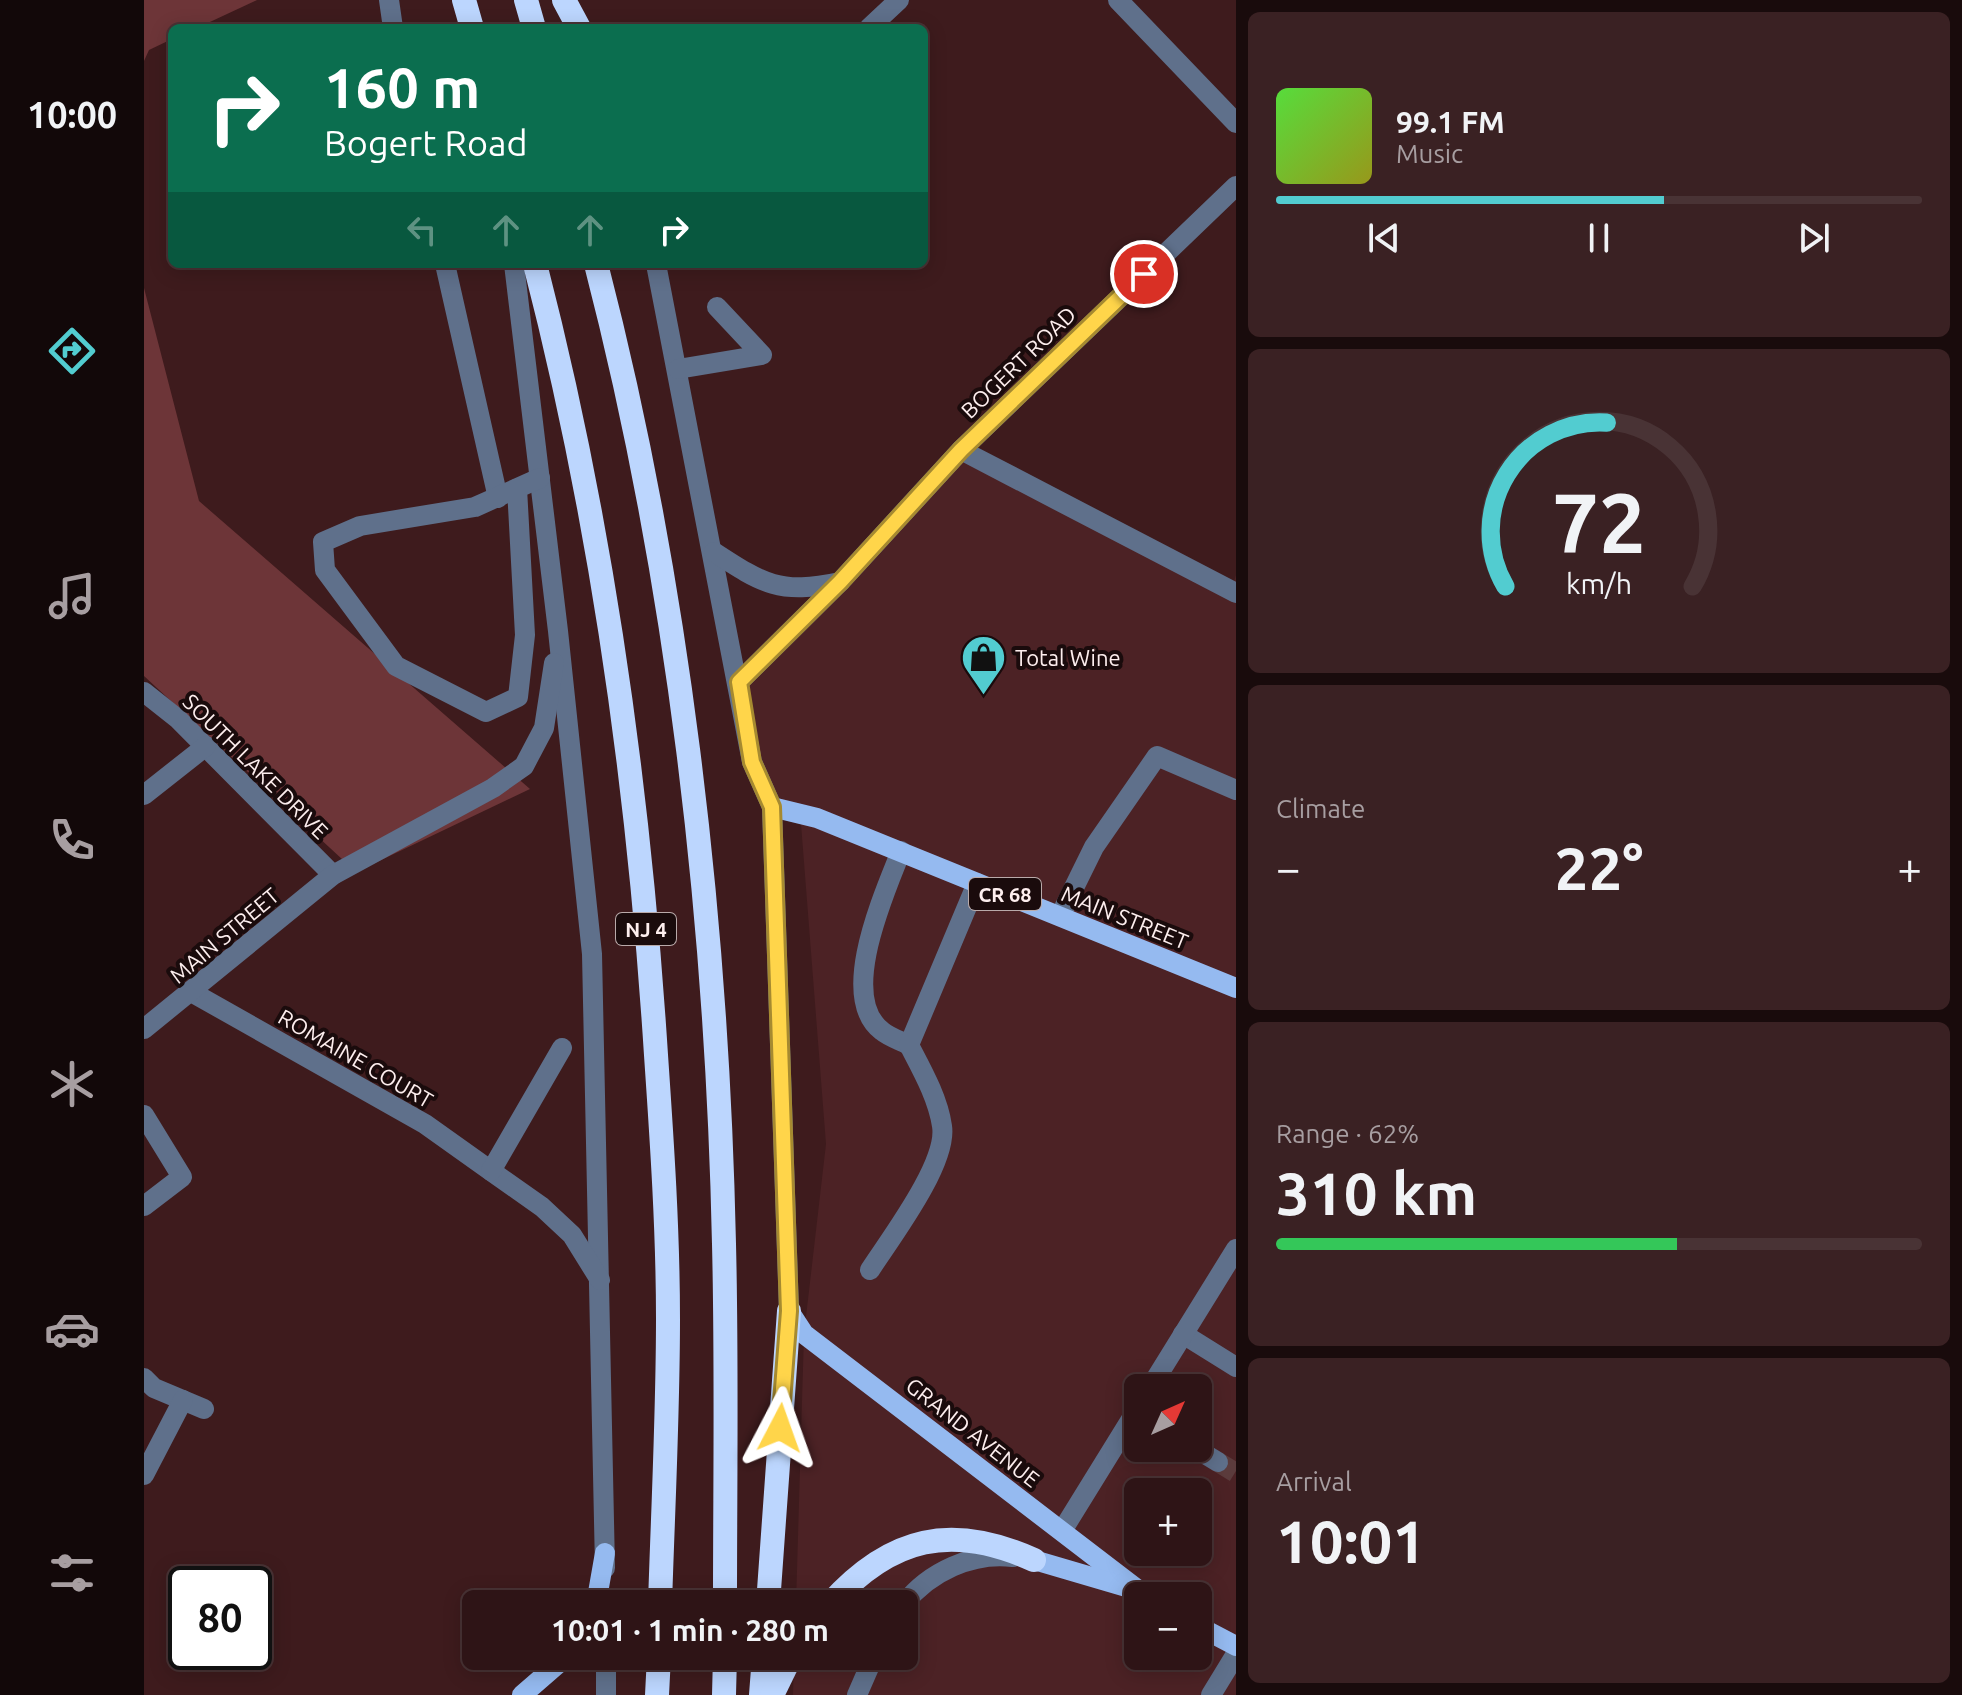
<!DOCTYPE html>
<meta charset="utf-8">
<style>
body{margin:0;font-family:Ubuntu,sans-serif;background:#3a2123;color:#f1f3f6;height:100vh;display:flex;flex-direction:column;font-size:30px;white-space:nowrap}
*{box-sizing:border-box;margin:0}
p{font-size:26px;color:#a79ea1}
.icon{flex:none;width:44px;height:44px;fill:none;stroke:currentColor;stroke-width:2;stroke-linecap:round;stroke-linejoin:round}
.map{position:relative;flex:1;overflow:hidden}
.details{display:flex;flex-direction:column;gap:12px;padding:12px;background:#190b0c;width:726px}
.details>*{flex:none}
.top-card{position:absolute;left:24px;top:24px;width:760px;height:244px;border-radius:12px;box-shadow:0 4px 20px #0003,0 0 0 2px #493335;background:#0b6e4f;color:#fff;overflow:hidden}
.needle{width:52px;rotate:45deg}
.tools{position:absolute;left:980px;top:1374px;display:grid;gap:16px}
.tools a{display:grid;place-items:center;width:88px;height:88px;border-radius:12px;background:#2e1416;box-shadow:0 4px 20px #0003,0 0 0 2px #493335;font-size:40px}
.speed{position:absolute;left:24px;top:1566px;display:flex;gap:16px;font-size:40px;font-weight:700;text-align:center}
.speed>*{display:grid;place-content:center;width:104px;height:104px;border-radius:50%;background:#2e1416;box-shadow:0 4px 20px #0003,0 0 0 2px #493335;line-height:1}
.speed .limit{border:4px solid #111;border-radius:12px;background:#fff;color:#111}
.pin{position:absolute;display:grid;place-items:center;width:68px;height:68px;color:#fff;margin:-34px;border:4px solid #fff;border-radius:50%;box-shadow:0 2px 8px #0007}
.me{position:absolute;width:88px;margin:-44px;rotate:4deg;stroke-linejoin:round;filter:drop-shadow(0 0 6px #0008)}
.turn{display:flex;align-items:center;gap:28px;height:168px;padding:0 24px;font-size:36px}
.turn .icon{width:104px;height:104px;stroke-width:2.5}
.turn b{display:block;font-size:56px;line-height:68px}
.lanes{display:flex;align-items:center;height:76px;padding:0 24px;background:#0003;justify-content:center;gap:40px;direction:ltr}
.lanes .off{opacity:.35}
.big{font-size:60px;font-weight:700;line-height:1.1}
.details .widget{flex:1;display:flex;flex-direction:column;justify-content:center;gap:12px;min-width:0;padding:0 28px;border-radius:12px;background:#3a2123}
.details .dial{align-items:center;gap:0}
.dial svg{height:208px;overflow:visible;fill:none;stroke:#493335;stroke-width:7;stroke-linecap:round;text-anchor:middle}
.dial text{fill:#f1f3f6;stroke:none}
.song{display:flex;align-items:center;gap:24px}
.cover{width:96px;height:96px;border-radius:12px;background:linear-gradient(135deg,hsl(110 70% 55%),hsl(60 70% 35%))}
.played{height:8px;border-radius:4px;background:linear-gradient(90deg,#52ccd0 60%,#493335 60%)}
.keys{display:flex;justify-content:space-around;direction:ltr}
.heat{display:flex;justify-content:space-between;align-items:center;font-size:44px;direction:ltr}
.charge{height:12px;border-radius:6px;background:linear-gradient(90deg,#34c759 62%,#493335 0)}
.trip{position:absolute;left:318px;top:1590px;width:456px;height:80px;border-radius:12px;background:#2e1416;box-shadow:0 4px 20px #0003,0 0 0 2px #493335;font-weight:700;line-height:80px;text-align:center}
main{display:flex;flex:1;min-height:0}
.tab-bar{display:flex;flex-direction:column;width:144px;justify-content:space-around;align-items:center;background:#120809;color:#a79ea1}
.tab-bar .icon{width:56px;height:56px}
.tab-bar .selected{color:#52ccd0}
.tab-bar b{font-size:36px;color:#f1f3f6}
.map>svg:first-child{display:block}
.built{fill:#4c2225;fill-rule:evenodd}
.green{fill:#6d3538}
.lines{fill:none;stroke-linecap:round;stroke-linejoin:round}
.minor-tunnel{stroke:#5b3b3c;stroke-width:20;stroke-dasharray:20 10;stroke-linecap:butt}
.minor{stroke:#5f708b;stroke-width:20}
.major{stroke:#95baf0;stroke-width:20}
.highway{stroke:#bcd6fe;stroke-width:24}
.route-casing{stroke:#a68a30;stroke-width:20}
.route{stroke:#ffd54a;stroke-width:14}
.labels{text-anchor:middle;dominant-baseline:central;stroke-width:8;stroke-linejoin:round;paint-order:stroke}
.shield{fill:#1a0b0c;stroke:#b9aaaa;stroke-width:2}
.shield-label{font-size:20px;font-weight:bold;fill:#fdeeee}
.street-label{font-size:22px;fill:#fdeeee;stroke:#1a0b0c}
.poi-label{font-size:22px;fill:#fdeeee;stroke:#1a0b0c;text-anchor:start}
</style>
<main>
<nav class="tab-bar">
<b>10:00</b>
<svg class="icon selected" aria-label="directions" viewBox="0 0 24 24"><path d="M12 3l9 9-9 9-9-9zM9 14v-3h6M13 9l2 2-2 2"/></svg>
<svg class="icon" aria-label="music" viewBox="0 0 24 24"><path d="M9 18V5l10-2v13"/><circle cx="6" cy="18" r="3"/><circle cx="16" cy="16" r="3"/></svg>
<svg class="icon" aria-label="phone" viewBox="0 0 24 24"><path d="M5 4h4l2 5-3 2q2 4 5 5l2-3 5 2v4C11 20 4 13 5 4z"/></svg>
<svg class="icon" aria-label="climate" viewBox="0 0 24 24"><path d="M12 3v18M4 7l16 10M4 17L20 7"/></svg>
<svg class="icon" aria-label="car" viewBox="0 0 24 24"><path d="M5 17H2v-5l4-1 3-4h7l3 4 3 1v5h-3M9 17h6M6 11h13"/><circle cx="7" cy="17" r="2"/><circle cx="17" cy="17" r="2"/></svg>
<svg class="icon" aria-label="filters" viewBox="0 0 24 24"><path d="M4 7h16M4 17h16"/><circle cx="9" cy="7" r="2"/><circle cx="15" cy="17" r="2"/></svg>
</nav>
<div class="map">
<svg width="1092" height="1695" viewBox="0 0 1092 1695">
<rect width="100%" height="100%" fill="#3e1b1d"/>
<path class="built" d="M817,450L1087,590L1092,575V1695H649L650,1656H760V1604H652L660,1334L682,1144L656,811L628,807L595,682ZM994,1388H1054V1448H994ZM994,1492H1054V1552H994ZM994,1596H1054V1656H994Z"/>
<g class="green">
<path d="M0,0H113L53,28H28V39L5,50L0,61Z"/>
<path d="M0,288L55,501L386,789L212,872L0,676Z"/>
</g>
<g class="lines">
<path class="minor-tunnel" d="M1074,1462L1092,1473"/>
<g class="minor">
<path d="M245,0L249,28"/>
<path d="M974,0L1092,123"/>
<path d="M725,28L755,0"/>
<path d="M301,264L354,498"/>
<path d="M370,264L414,631L448,954L461,1568"/>
<path d="M512,264L608,762L628,807L645,1311"/>
<path d="M534,369L618,355L573,307"/>
<path d="M817,450L1092,593"/>
<path d="M373,488L381,635L374,697L342,712L252,666L181,570L179,542L216,526L331,507L396,478"/>
<path d="M570,552C619,584 636,595 696,582"/>
<path d="M595,682L696,582L817,450L1092,186"/>
<path d="M0,692L34,719L189,875"/>
<path d="M0,795L62,746"/>
<path d="M757,851C741,892 693,997 738,1031C745,1037 757,1041 765,1045"/>
<path d="M916,916L950,847L1013,756L1092,790"/>
<path d="M49,993L281,1124L347,1171L398,1207L428,1235L456,1280"/>
<path d="M0,1029L189,875L349,788L380,766L400,728L410,663"/>
<path d="M0,1115L38,1177L0,1206"/>
<path d="M347,1171L418,1048"/>
<path d="M726,1270C746,1239 804,1163 798,1126C794,1098 778,1070 765,1045L833,883"/>
<path d="M1039,1334L1092,1367"/>
<path d="M0,1378L10,1388L60,1409"/>
<path d="M1006,1388L1092,1249"/>
<path d="M1051,1448L1074,1462"/>
<path d="M0,1475L39,1400"/>
<path d="M918,1531L994,1408"/>
<path d="M760,1604C785,1572 828,1552 869,1557"/>
<path d="M462,1695V1656"/>
<path d="M713,1695L730,1656"/>
<path d="M1067,1695L1092,1654"/>
</g>
<g class="major">
<path d="M628,807L673,818L1092,988"/>
<path d="M645,1311L660,1334L1002,1596"/>
<path d="M890,1560L982,1587"/>
<path d="M452,1604L461,1553"/>
<path d="M1054,1626L1092,1646"/>
<path d="M378,1695L423,1656"/>
</g>
<g class="highway">
<path d="M320,0L328,28"/>
<path d="M382,0L390,28"/>
<path d="M420,0L435,28"/>
<path d="M391,264C458,523 495,788 512,1055C518,1142 524,1231 524,1319C524,1414 519,1509 516,1604"/>
<path d="M452,264C534,580 573,918 580,1244C583,1364 581,1484 581,1604"/>
<path d="M624,1604L645,1311"/>
<path d="M686,1604C747,1536 808,1523 890,1560"/>
<path d="M513,1695L515,1656"/>
<path d="M580,1695L581,1656"/>
<path d="M617,1695L620,1656"/>
<path d="M628,1695L647,1656"/>
</g>
</g>
<g class="lines">
<defs>
<path id="route" d="M636,1428L645,1311L628,807L608,762L595,682L696,582L817,450L1000,274"/>
</defs>
<use href="#route" class="route-casing"/>
<use href="#route" class="route"/>
</g>
<defs>
<symbol id="shop-pin" viewBox="-11 -11 22 30"><path d="M0 17L-7.5 6A9.5 9.5 0 1 1 7.5 6Z" fill="#52ccd0" stroke="#1a0b0c"/><path d="M-5-2.5h2.3a2.7 3.5 0 0 1 5.4 0H5L5.5 6h-11ZM-1.5-2.5h3a1.5 2.3 0 0 0-3 0Z" fill="#111"/></symbol>
</defs>
<g fill-rule="evenodd">
<use href="#shop-pin" x="814" y="632" width="51" height="69"/>
</g>
<g class="labels">
<g class="shield">
<rect x="825" y="878" width="72" height="32" rx="6"/>
<rect x="472" y="913" width="60" height="32" rx="6"/>
</g>
<g class="shield-label">
<text x="861" y="894">CR 68</text>
<text x="502" y="929">NJ 4</text>
</g>
<g class="street-label">
<text transform="translate(874 362) rotate(-44)">BOGERT ROAD</text>
<text transform="translate(112 766) rotate(45)">SOUTH LAKE DRIVE</text>
<text transform="translate(981 917) rotate(22)">MAIN STREET</text>
<text transform="translate(80 935) rotate(-40)">MAIN STREET</text>
<text transform="translate(212 1058) rotate(30)">ROMAINE COURT</text>
<text transform="translate(829 1432) rotate(38)">GRAND AVENUE</text>
</g>
<g class="poi-label">
<text x="871" y="657">Total Wine</text>
</g>
</g>
</svg>
<div class="tools">
<a><svg class="needle" viewBox="-14 -14 28 28"><path d="M0-13l5 13h-10z" fill="#e53935"/><path d="M0 13l5-13h-10z" fill="#a79ea1"/></svg></a>
<a>+</a>
<a>−</a>
</div>
<div class="speed"><div class="limit">80</div></div>
<div class="pin" style="left:1000px;top:274px;background:#d93025"><svg class="icon" aria-label="arrive" viewBox="0 0 24 24"><path d="M6 21V4h12l-3 4 3 4H6"/></svg></div>
<svg class="me" style="left:636px;top:1428px" viewBox="-20 -20 40 40"><path d="M0-17L14 15 0 8-14 15z" fill="#ffd54a" stroke="#fff" stroke-width="4"/></svg>
<div class="trip">10:01 · 1 min · 280 m</div>
<div class="top-card">
<div class="turn"><svg class="icon" aria-label="right" viewBox="0 0 24 24"><path d="M7 20v-9h11M14 6l5 5-5 5"/></svg><div><b>160 m</b>Bogert Road</div></div>
<div class="lanes"><svg class="icon off" aria-label="left" viewBox="0 0 24 24"><path d="M17 20v-9H6M10 6l-5 5 5 5"/></svg><svg class="icon off" aria-label="ahead" viewBox="0 0 24 24"><path d="M12 20V5M6 11l6-6 6 6"/></svg><svg class="icon off" aria-label="ahead" viewBox="0 0 24 24"><path d="M12 20V5M6 11l6-6 6 6"/></svg><svg class="icon" aria-label="right" viewBox="0 0 24 24"><path d="M7 20v-9h11M14 6l5 5-5 5"/></svg></div>
</div>
</div>
<section class="details">
<div class="widget">
<div class="song"><i class="cover"></i><div><b>99.1 FM</b><p>Music</p></div></div>
<div class="played"></div>
<div class="keys"><svg class="icon" aria-label="previous" viewBox="0 0 24 24"><path d="M18 5L8 12l10 7zM5 5v14"/></svg><svg class="icon" aria-label="pause" viewBox="0 0 24 24"><path d="M8 5v14M16 5v14"/></svg><svg class="icon" aria-label="next" viewBox="0 0 24 24"><path d="M6 5l10 7-10 7zM19 5v14"/></svg></div>
</div>
<div class="widget dial"><svg viewBox="0 0 100 80">
<path d="M14 69A42 42 0 1 1 86 69"/>
<path d="M14 69A42 42 0 0 1 53 6" stroke="#52ccd0"/>
<text x="50" y="56" font-size="32" font-weight="700">72</text>
<text x="50" y="72" font-size="11">km/h</text>
</svg></div>
<div class="widget"><p>Climate</p>
<div class="heat"><a>−</a><b class="big">22°</b><a>+</a></div>
</div>
<div class="widget"><p>Range · 62%</p><b class="big">310 km</b><div class="charge"></div></div>
<div class="widget"><p>Arrival</p><b class="big">10:01</b></div>
</section>
</main>
